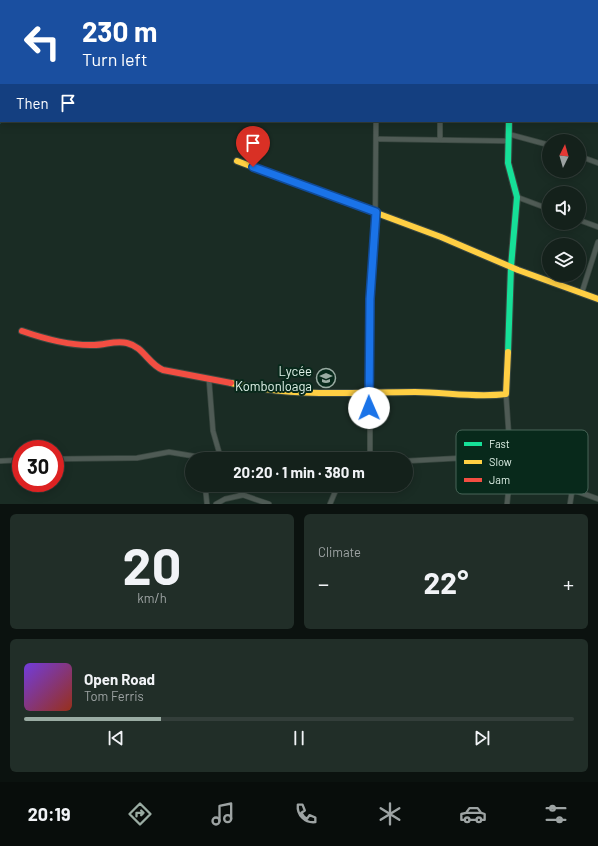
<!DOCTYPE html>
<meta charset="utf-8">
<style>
body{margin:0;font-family:Barlow,sans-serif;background:#212e28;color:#f1f3f6;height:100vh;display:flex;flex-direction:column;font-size:15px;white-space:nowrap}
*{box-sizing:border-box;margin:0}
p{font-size:13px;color:#9da3a3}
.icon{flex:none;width:22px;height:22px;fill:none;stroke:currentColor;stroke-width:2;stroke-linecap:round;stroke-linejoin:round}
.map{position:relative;height:504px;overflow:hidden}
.drawer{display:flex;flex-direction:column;gap:10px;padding:10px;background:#0b120f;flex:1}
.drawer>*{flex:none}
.hud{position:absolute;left:0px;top:0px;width:598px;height:122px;box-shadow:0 2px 10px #0003,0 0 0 1px #333e3a;background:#1a4fa0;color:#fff;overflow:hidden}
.needle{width:26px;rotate:5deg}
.fabs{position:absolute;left:542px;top:134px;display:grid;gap:8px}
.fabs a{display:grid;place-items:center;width:44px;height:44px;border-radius:50%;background:#14211b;box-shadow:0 2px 10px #0003,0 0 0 1px #333e3a;font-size:20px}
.speed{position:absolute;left:12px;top:440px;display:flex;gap:8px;font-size:20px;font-weight:700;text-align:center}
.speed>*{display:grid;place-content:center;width:52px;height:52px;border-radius:50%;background:#14211b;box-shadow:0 2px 10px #0003,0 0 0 1px #333e3a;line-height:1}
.speed .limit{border:6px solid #d22;background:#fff;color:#111}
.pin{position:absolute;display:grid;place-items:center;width:34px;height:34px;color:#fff;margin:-41px -17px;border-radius:50% 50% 50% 0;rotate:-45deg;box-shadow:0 0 4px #0007}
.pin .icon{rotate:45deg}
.me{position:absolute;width:44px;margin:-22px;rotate:359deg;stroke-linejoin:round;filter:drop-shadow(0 0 3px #0008)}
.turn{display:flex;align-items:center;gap:14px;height:84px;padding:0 16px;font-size:18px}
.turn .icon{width:52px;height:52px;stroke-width:2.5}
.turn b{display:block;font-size:28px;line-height:34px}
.then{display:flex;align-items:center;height:38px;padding:0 16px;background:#0003;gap:8px;font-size:15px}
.big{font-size:30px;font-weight:700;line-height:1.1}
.drawer .widget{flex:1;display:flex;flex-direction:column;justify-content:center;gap:6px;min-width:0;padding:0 14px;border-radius:6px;background:#212e28}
.drawer .dial{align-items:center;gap:0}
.dial b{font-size:52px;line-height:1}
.song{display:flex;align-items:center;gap:12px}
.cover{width:48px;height:48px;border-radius:6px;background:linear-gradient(135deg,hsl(260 70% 55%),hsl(10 70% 35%))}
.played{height:4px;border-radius:2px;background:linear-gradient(90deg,#9aaca3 25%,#333e3a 25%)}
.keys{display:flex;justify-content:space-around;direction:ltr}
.heat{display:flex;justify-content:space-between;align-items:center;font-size:22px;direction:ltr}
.drawer .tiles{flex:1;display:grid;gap:10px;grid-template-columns:1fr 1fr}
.widget:last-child{grid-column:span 2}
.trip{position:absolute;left:185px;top:452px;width:228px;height:40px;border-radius:20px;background:#14211b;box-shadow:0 2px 10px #0003,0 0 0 1px #333e3a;font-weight:700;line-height:40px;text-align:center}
.dock{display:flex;height:64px;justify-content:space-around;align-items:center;background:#080d0b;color:#9da3a3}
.dock .icon{width:28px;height:28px}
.dock .on{color:#9aaca3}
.dock b{font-size:18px;color:#f1f3f6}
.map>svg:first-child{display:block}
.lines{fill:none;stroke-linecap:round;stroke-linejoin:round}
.stream{stroke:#205f70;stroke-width:1.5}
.street-casing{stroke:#3a4841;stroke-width:6}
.fast-casing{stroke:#3a4841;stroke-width:8}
.slow-casing{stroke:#3a4841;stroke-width:8}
.jam-casing{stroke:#3a4841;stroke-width:8}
.street{stroke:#4f5b55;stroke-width:4.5}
.fast{stroke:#16e098;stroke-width:6}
.slow{stroke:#ffcf43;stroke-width:6}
.jam{stroke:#f24e42;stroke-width:6}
.route-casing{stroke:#114b97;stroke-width:10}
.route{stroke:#1a73e8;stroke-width:7}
.labels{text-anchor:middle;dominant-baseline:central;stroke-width:4;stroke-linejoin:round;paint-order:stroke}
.poi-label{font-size:13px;fill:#dff1e7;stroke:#08291b;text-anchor:end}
.key{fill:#08291b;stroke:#486558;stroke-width:1}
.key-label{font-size:11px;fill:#dff1e7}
</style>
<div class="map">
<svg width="598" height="504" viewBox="0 0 598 504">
<rect width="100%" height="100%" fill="#1a2c24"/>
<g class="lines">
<g class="stream">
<path d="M82,1L83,0"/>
<path d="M0,123L3,121"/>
</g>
<defs>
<g id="street">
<path d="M577,0V1"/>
<path d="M519,1V0"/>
<path d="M597,38H598"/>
<path d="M508,134L549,145"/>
<path d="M377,139L508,141"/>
<path d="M440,139V121"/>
<path d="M579,156L598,163"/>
<path d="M517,197L549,209"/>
<path d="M579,220L598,227"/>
<path d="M582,292L598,242"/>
<path d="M209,380L213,431L221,459"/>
<path d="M506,394L511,467L507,504"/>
<path d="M55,459L137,458L169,452L211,459"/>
<path d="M370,459V299L375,247L376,121"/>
<path d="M0,461L21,460"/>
<path d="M406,461L462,458L489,460L598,499"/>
<path d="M205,485L207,504"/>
<path d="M233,485L243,495L269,504"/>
<path d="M216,504L225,499L243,495"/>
<path d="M330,504L338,485"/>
<path d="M570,504L572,491"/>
</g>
<path id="fast" d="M508,352L511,267L517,197L508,163L509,121"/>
<g id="slow">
<path d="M237,161L441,237L518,270L598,299"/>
<path d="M231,383C242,385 253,388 264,389C314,396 365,392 415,392C446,392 475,398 506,394L508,352"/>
</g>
<path id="jam" d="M22,331C45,339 70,346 94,345C105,345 116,340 127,343C144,347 148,364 163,370L231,383"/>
</defs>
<use href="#street" class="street-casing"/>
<use href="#fast" class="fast-casing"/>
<use href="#slow" class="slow-casing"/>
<use href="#jam" class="jam-casing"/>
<use href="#street" class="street"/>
<use href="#fast" class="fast"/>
<use href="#slow" class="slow"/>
<use href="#jam" class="jam"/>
</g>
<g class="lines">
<defs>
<path id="route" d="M253,167L376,212L370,299L369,408"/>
</defs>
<use href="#route" class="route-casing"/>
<use href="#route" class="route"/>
</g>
<defs>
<symbol id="school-ring" viewBox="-11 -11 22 22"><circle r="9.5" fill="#08291b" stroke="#9aaca3" stroke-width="1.5"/><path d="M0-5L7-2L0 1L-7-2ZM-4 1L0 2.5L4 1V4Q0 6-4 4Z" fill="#9aaca3"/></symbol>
</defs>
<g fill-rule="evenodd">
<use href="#school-ring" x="315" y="367" width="22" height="22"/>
</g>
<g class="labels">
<g class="poi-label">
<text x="312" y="371">Lycée<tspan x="312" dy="15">Kombonloaga</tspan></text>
</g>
</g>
<rect x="456" y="430" width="132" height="64" rx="6" class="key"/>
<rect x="464" y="442" width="18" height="4" fill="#16e098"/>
<rect x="464" y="460" width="18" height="4" fill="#ffcf43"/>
<rect x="464" y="478" width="18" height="4" fill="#f24e42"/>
<g class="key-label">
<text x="489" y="448">Fast</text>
<text x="489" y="466">Slow</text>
<text x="489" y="484">Jam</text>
</g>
</svg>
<div class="fabs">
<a><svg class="needle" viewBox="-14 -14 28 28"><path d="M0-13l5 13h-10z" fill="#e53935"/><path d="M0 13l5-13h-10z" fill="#9da3a3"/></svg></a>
<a><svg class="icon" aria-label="sound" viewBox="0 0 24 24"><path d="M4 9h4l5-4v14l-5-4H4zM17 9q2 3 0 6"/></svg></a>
<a><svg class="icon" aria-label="layers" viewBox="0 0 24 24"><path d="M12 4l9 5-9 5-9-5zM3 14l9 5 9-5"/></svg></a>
</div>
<div class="speed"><div class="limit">30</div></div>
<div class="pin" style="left:253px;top:167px;background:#d93025"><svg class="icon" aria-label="arrive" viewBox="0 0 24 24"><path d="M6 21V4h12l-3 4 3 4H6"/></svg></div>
<svg class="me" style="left:369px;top:408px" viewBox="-20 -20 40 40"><circle r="19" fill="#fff"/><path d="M0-13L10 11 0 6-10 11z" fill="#1a73e8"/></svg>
<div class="trip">20:20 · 1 min · 380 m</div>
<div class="hud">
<div class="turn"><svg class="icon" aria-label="left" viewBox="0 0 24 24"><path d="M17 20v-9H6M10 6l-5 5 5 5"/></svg><div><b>230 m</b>Turn left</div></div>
<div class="then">Then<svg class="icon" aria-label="arrive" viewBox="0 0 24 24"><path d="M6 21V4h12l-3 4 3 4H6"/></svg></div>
</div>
</div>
<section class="drawer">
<div class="tiles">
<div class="widget dial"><b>20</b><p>km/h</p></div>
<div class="widget"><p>Climate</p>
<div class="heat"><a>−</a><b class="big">22°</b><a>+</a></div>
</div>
<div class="widget">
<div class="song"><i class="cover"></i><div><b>Open Road</b><p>Tom Ferris</p></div></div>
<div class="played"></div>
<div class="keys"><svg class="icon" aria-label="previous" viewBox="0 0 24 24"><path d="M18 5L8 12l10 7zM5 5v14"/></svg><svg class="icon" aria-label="pause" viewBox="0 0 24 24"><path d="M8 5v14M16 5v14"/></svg><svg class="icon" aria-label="next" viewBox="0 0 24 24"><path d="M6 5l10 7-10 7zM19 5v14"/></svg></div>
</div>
</div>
</section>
<nav class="dock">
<b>20:19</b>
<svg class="icon on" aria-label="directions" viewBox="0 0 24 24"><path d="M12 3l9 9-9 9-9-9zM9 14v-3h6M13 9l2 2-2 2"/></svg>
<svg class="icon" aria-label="music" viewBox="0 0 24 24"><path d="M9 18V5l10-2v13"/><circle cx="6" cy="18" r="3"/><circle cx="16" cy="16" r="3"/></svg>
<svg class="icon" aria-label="phone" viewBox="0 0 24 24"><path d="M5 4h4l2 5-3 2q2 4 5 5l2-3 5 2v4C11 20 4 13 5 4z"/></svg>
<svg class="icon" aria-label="climate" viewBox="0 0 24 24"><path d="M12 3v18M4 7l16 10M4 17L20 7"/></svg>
<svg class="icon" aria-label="car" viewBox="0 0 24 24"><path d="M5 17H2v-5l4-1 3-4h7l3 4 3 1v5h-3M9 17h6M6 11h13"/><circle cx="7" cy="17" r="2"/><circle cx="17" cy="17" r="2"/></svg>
<svg class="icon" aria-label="filters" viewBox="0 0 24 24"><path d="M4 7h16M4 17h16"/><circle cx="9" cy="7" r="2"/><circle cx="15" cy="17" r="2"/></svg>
</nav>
